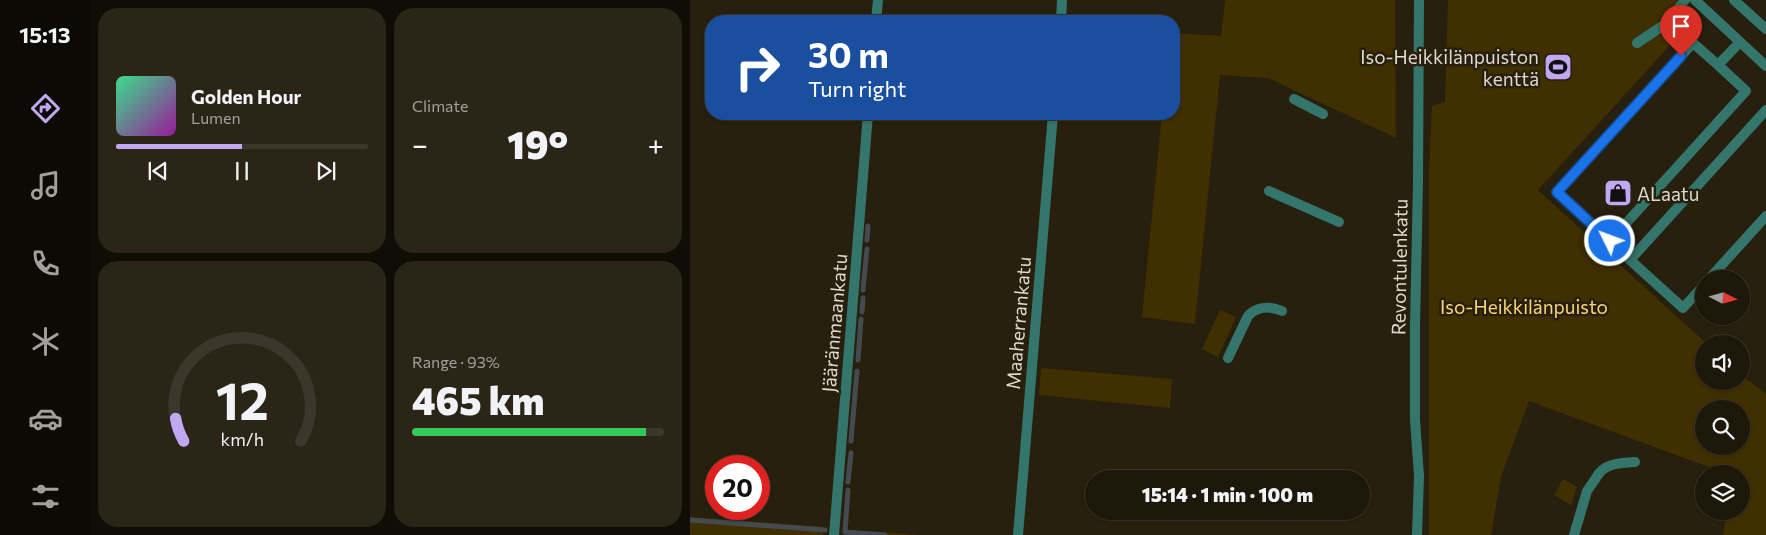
<!DOCTYPE html>
<meta charset="utf-8">
<style>
body{margin:0;font-family:Commissioner,sans-serif;background:#2b2518;color:#f1f3f6;height:100vh;display:flex;flex-direction:column;font-size:19px;white-space:nowrap}
*{box-sizing:border-box;margin:0}
p{font-size:16px;color:#a1a09c}
.icon{flex:none;width:28px;height:28px;fill:none;stroke:currentColor;stroke-width:2;stroke-linecap:round;stroke-linejoin:round}
.map{position:relative;flex:1;overflow:hidden}
.panel{display:flex;flex-direction:column;gap:8px;padding:8px;background:#100d06;width:600px}
.panel>*{flex:none}
.hud{position:absolute;left:15px;top:15px;width:475px;height:105px;border-radius:20px;box-shadow:0 1px 4px #0004,0 0 0 1px #3c372b;background:#1a4fa0;color:#fff;overflow:hidden}
.needle{width:32px;rotate:96deg}
.buttons{position:absolute;left:1005px;top:270px;display:grid;gap:10px}
.buttons a{display:grid;place-items:center;width:55px;height:55px;border-radius:50%;background:#1e180a;box-shadow:0 1px 4px #0004,0 0 0 1px #3c372b;font-size:25px}
.speed{position:absolute;left:15px;top:455px;display:flex;gap:10px;font-size:25px;font-weight:700;text-align:center}
.speed>*{display:grid;place-content:center;width:65px;height:65px;border-radius:50%;background:#1e180a;box-shadow:0 1px 4px #0004,0 0 0 1px #3c372b;line-height:1}
.speed .limit{border:8px solid #d22;background:#fff;color:#111}
.pin{position:absolute;display:grid;place-items:center;width:42px;height:42px;color:#fff;margin:-51px -21px;border-radius:50% 50% 50% 0;rotate:-45deg;box-shadow:0 0 5px #0007}
.pin .icon{rotate:45deg}
.me{position:absolute;width:55px;margin:-28px;rotate:312deg;stroke-linejoin:round;filter:drop-shadow(0 0 4px #0008)}
.turn{display:flex;align-items:center;gap:18px;height:105px;padding:0 20px;font-size:22px}
.turn .icon{width:65px;height:65px;stroke-width:2.5}
.turn b{display:block;font-size:35px;line-height:42px}
.big{font-size:38px;font-weight:800;line-height:1.1}
.panel .tile{flex:1;display:flex;flex-direction:column;justify-content:center;gap:8px;min-width:0;padding:0 18px;border-radius:20px;background:#2b2518}
.panel .dial{align-items:center;gap:0}
.dial svg{height:130px;overflow:visible;fill:none;stroke:#3c372b;stroke-width:7;stroke-linecap:round;text-anchor:middle}
.dial text{fill:#f1f3f6;stroke:none}
.song{display:flex;align-items:center;gap:15px}
.cover{width:60px;height:60px;border-radius:8px;background:linear-gradient(135deg,hsl(150 70% 55%),hsl(300 70% 35%))}
.played{height:5px;border-radius:2px;background:linear-gradient(90deg,#c1a8f3 50%,#3c372b 50%)}
.keys{display:flex;justify-content:space-around;direction:ltr}
.heat{display:flex;justify-content:space-between;align-items:center;font-size:28px;direction:ltr}
.charge{height:8px;border-radius:4px;background:linear-gradient(90deg,#34c759 93%,#3c372b 0)}
.panel .tiles{flex:1;display:grid;gap:8px;grid-template-columns:repeat(2,1fr)}
.trip{position:absolute;left:395px;top:470px;width:285px;height:50px;border-radius:25px;background:#1e180a;box-shadow:0 1px 4px #0004,0 0 0 1px #3c372b;font-weight:800;line-height:50px;text-align:center}
main{display:flex;flex:1;min-height:0}
.menu{display:flex;flex-direction:column;width:90px;justify-content:space-around;align-items:center;background:#0c0a04;color:#a1a09c}
.menu .icon{width:35px;height:35px}
.menu .selected{color:#c1a8f3}
.menu b{font-size:22px;color:#f1f3f6}
.map>svg:first-child{display:block}
.green{fill:#3f2f01;fill-rule:evenodd}
.lines{fill:none;stroke-linecap:round;stroke-linejoin:round}
.stream{stroke:#434a50;stroke-width:5}
.service{stroke:#35766c;stroke-width:10}
.minor{stroke:#35766c;stroke-width:10}
.route-casing{stroke:#114b97;stroke-width:12}
.route{stroke:#1a73e8;stroke-width:9}
.labels{text-anchor:middle;dominant-baseline:central;stroke-width:5;stroke-linejoin:round;paint-order:stroke}
.poi-label{font-size:19px;fill:#dfdacf;stroke:#28200e;text-anchor:end}
.street-label{font-size:19px;fill:#dfdacf;stroke:#28200e}
.park-label{font-size:19px;fill:#fcd577;stroke:#28200e}
</style>
<main>
<nav class="menu">
<b>15:13</b>
<svg class="icon selected" aria-label="directions" viewBox="0 0 24 24"><path d="M12 3l9 9-9 9-9-9zM9 14v-3h6M13 9l2 2-2 2"/></svg>
<svg class="icon" aria-label="music" viewBox="0 0 24 24"><path d="M9 18V5l10-2v13"/><circle cx="6" cy="18" r="3"/><circle cx="16" cy="16" r="3"/></svg>
<svg class="icon" aria-label="phone" viewBox="0 0 24 24"><path d="M5 4h4l2 5-3 2q2 4 5 5l2-3 5 2v4C11 20 4 13 5 4z"/></svg>
<svg class="icon" aria-label="climate" viewBox="0 0 24 24"><path d="M12 3v18M4 7l16 10M4 17L20 7"/></svg>
<svg class="icon" aria-label="car" viewBox="0 0 24 24"><path d="M5 17H2v-5l4-1 3-4h7l3 4 3 1v5h-3M9 17h6M6 11h13"/><circle cx="7" cy="17" r="2"/><circle cx="17" cy="17" r="2"/></svg>
<svg class="icon" aria-label="filters" viewBox="0 0 24 24"><path d="M4 7h16M4 17h16"/><circle cx="9" cy="7" r="2"/><circle cx="15" cy="17" r="2"/></svg>
</nav>
<section class="panel">
<div class="tiles">
<div class="tile">
<div class="song"><i class="cover"></i><div><b>Golden Hour</b><p>Lumen</p></div></div>
<div class="played"></div>
<div class="keys"><svg class="icon" aria-label="previous" viewBox="0 0 24 24"><path d="M18 5L8 12l10 7zM5 5v14"/></svg><svg class="icon" aria-label="pause" viewBox="0 0 24 24"><path d="M8 5v14M16 5v14"/></svg><svg class="icon" aria-label="next" viewBox="0 0 24 24"><path d="M6 5l10 7-10 7zM19 5v14"/></svg></div>
</div>
<div class="tile"><p>Climate</p>
<div class="heat"><a>−</a><b class="big">19°</b><a>+</a></div>
</div>
<div class="tile dial"><svg viewBox="0 0 100 80">
<path d="M14 69A42 42 0 1 1 86 69"/>
<path d="M14 69A42 42 0 0 1 9 55" stroke="#c1a8f3"/>
<text x="50" y="56" font-size="32" font-weight="700">12</text>
<text x="50" y="72" font-size="11">km/h</text>
</svg></div>
<div class="tile"><p>Range · 93%</p><b class="big">465 km</b><div class="charge"></div></div>
</div>
</section>
<div class="map">
<svg width="1076" height="535" viewBox="0 0 1076 535">
<rect width="100%" height="100%" fill="#28200e"/>
<g class="green">
<path d="M535,0H705L706,138L578,78L530,75L505,324L452,317L472,114H484V33L531,36Z"/>
<path d="M758,0H987L994,13L1002,21L848,190L1017,344H1014V381H1051V375L1076,394V535H1033L1037,511H1051V474H1038L839,401L811,477L801,535H739V170L742,106L755,102ZM1014,409H1051V446H1014Z"/>
<path d="M530,310L546,317L528,357L512,349Z"/>
<path d="M351,368L482,379L480,408L349,395Z"/>
<path d="M873,479L887,487L881,505L864,495Z"/>
<path d="M0,517L134,527L133,535H0Z"/>
<path d="M156,530L231,535H156Z"/>
</g>
<g class="lines">
<g class="stream">
<path d="M177,240L178,226"/>
<path d="M173,290L177,249"/>
<path d="M172,312L173,298"/>
<path d="M168,360L171,319"/>
<path d="M161,441L167,371"/>
<path d="M158,482L161,453"/>
<path d="M158,490L155,532L195,535"/>
<path d="M0,520L135,530"/>
</g>
<g class="service">
<path d="M1044,0L1076,29"/>
<path d="M947,43L977,23L995,0"/>
<path d="M1028,65L1056,91L920,241L867,193L1003,43L1028,65L1050,42"/>
<path d="M604,99L633,114"/>
<path d="M579,191L649,222"/>
<path d="M1019,279L1076,216"/>
<path d="M1014,285L993,308L940,260L1076,110"/>
<path d="M538,358L558,316C567,306 580,306 592,311"/>
<path d="M906,478C913,463 930,463 945,462"/>
</g>
<g class="minor">
<path d="M1005,0L1076,66"/>
<path d="M186,21L188,0"/>
<path d="M371,21L372,0"/>
<path d="M144,535L178,114"/>
<path d="M328,535L363,114"/>
<path d="M727,535L729,476L725,420V326L728,182L729,0"/>
<path d="M884,535L897,491L906,478"/>
</g>
</g>
<g class="lines">
<defs>
<path id="route" d="M920,241L867,192L991,56"/>
</defs>
<use href="#route" class="route-casing"/>
<use href="#route" class="route"/>
</g>
<defs>
<symbol id="stadium-square" viewBox="-11 -11 22 22"><rect x="-9" y="-9" width="18" height="18" rx="4" fill="#c1a8f3" stroke="#28200e"/><path d="M0-5a6.5 5 0 1 0 0 10a6.5 5 0 1 0 0-10ZM-3.5-1.8h7v3.6h-7Z" fill="#111"/></symbol>
<symbol id="shop-square" viewBox="-11 -11 22 22"><rect x="-9" y="-9" width="18" height="18" rx="4" fill="#c1a8f3" stroke="#28200e"/><path d="M-5-2.5h2.3a2.7 3.5 0 0 1 5.4 0H5L5.5 6h-11ZM-1.5-2.5h3a1.5 2.3 0 0 0-3 0Z" fill="#111"/></symbol>
</defs>
<g fill-rule="evenodd">
<use href="#stadium-square" x="852" y="51" width="32" height="32"/>
<use href="#shop-square" x="912" y="177" width="32" height="32"/>
</g>
<g class="labels">
<g class="poi-label">
<text x="849" y="56">Iso-Heikkilänpuiston<tspan x="849" dy="22">kenttä</tspan></text>
<text x="947" y="193" text-anchor="start">ALaatu</text>
</g>
<g class="street-label">
<text transform="translate(709 267) rotate(-89)">Revontulenkatu</text>
<text transform="translate(144 323) rotate(-85)">Jääränmaankatu</text>
<text transform="translate(328 323) rotate(-85)">Maaherrankatu</text>
</g>
<g class="park-label">
<text x="834" y="306">Iso-Heikkilänpuisto</text>
</g>
</g>
</svg>
<div class="buttons">
<a><svg class="needle" viewBox="-14 -14 28 28"><path d="M0-13l5 13h-10z" fill="#e53935"/><path d="M0 13l5-13h-10z" fill="#a1a09c"/></svg></a>
<a><svg class="icon" aria-label="sound" viewBox="0 0 24 24"><path d="M4 9h4l5-4v14l-5-4H4zM17 9q2 3 0 6"/></svg></a>
<a><svg class="icon" aria-label="search" viewBox="0 0 24 24"><circle cx="10" cy="10" r="6"/><path d="M15 15l6 6"/></svg></a>
<a><svg class="icon" aria-label="layers" viewBox="0 0 24 24"><path d="M12 4l9 5-9 5-9-5zM3 14l9 5 9-5"/></svg></a>
</div>
<div class="speed"><div class="limit">20</div></div>
<div class="pin" style="left:991px;top:56px;background:#d93025"><svg class="icon" aria-label="arrive" viewBox="0 0 24 24"><path d="M6 21V4h12l-3 4 3 4H6"/></svg></div>
<svg class="me" style="left:920px;top:241px" viewBox="-20 -20 40 40"><circle r="17" fill="#1a73e8" stroke="#fff" stroke-width="3"/><path d="M0-11L8 9 0 5-8 9z" fill="#fff"/></svg>
<div class="trip">15:14 · 1 min · 100 m</div>
<div class="hud">
<div class="turn"><svg class="icon" aria-label="right" viewBox="0 0 24 24"><path d="M7 20v-9h11M14 6l5 5-5 5"/></svg><div><b>30 m</b>Turn right</div></div>
</div>
</div>
</main>
